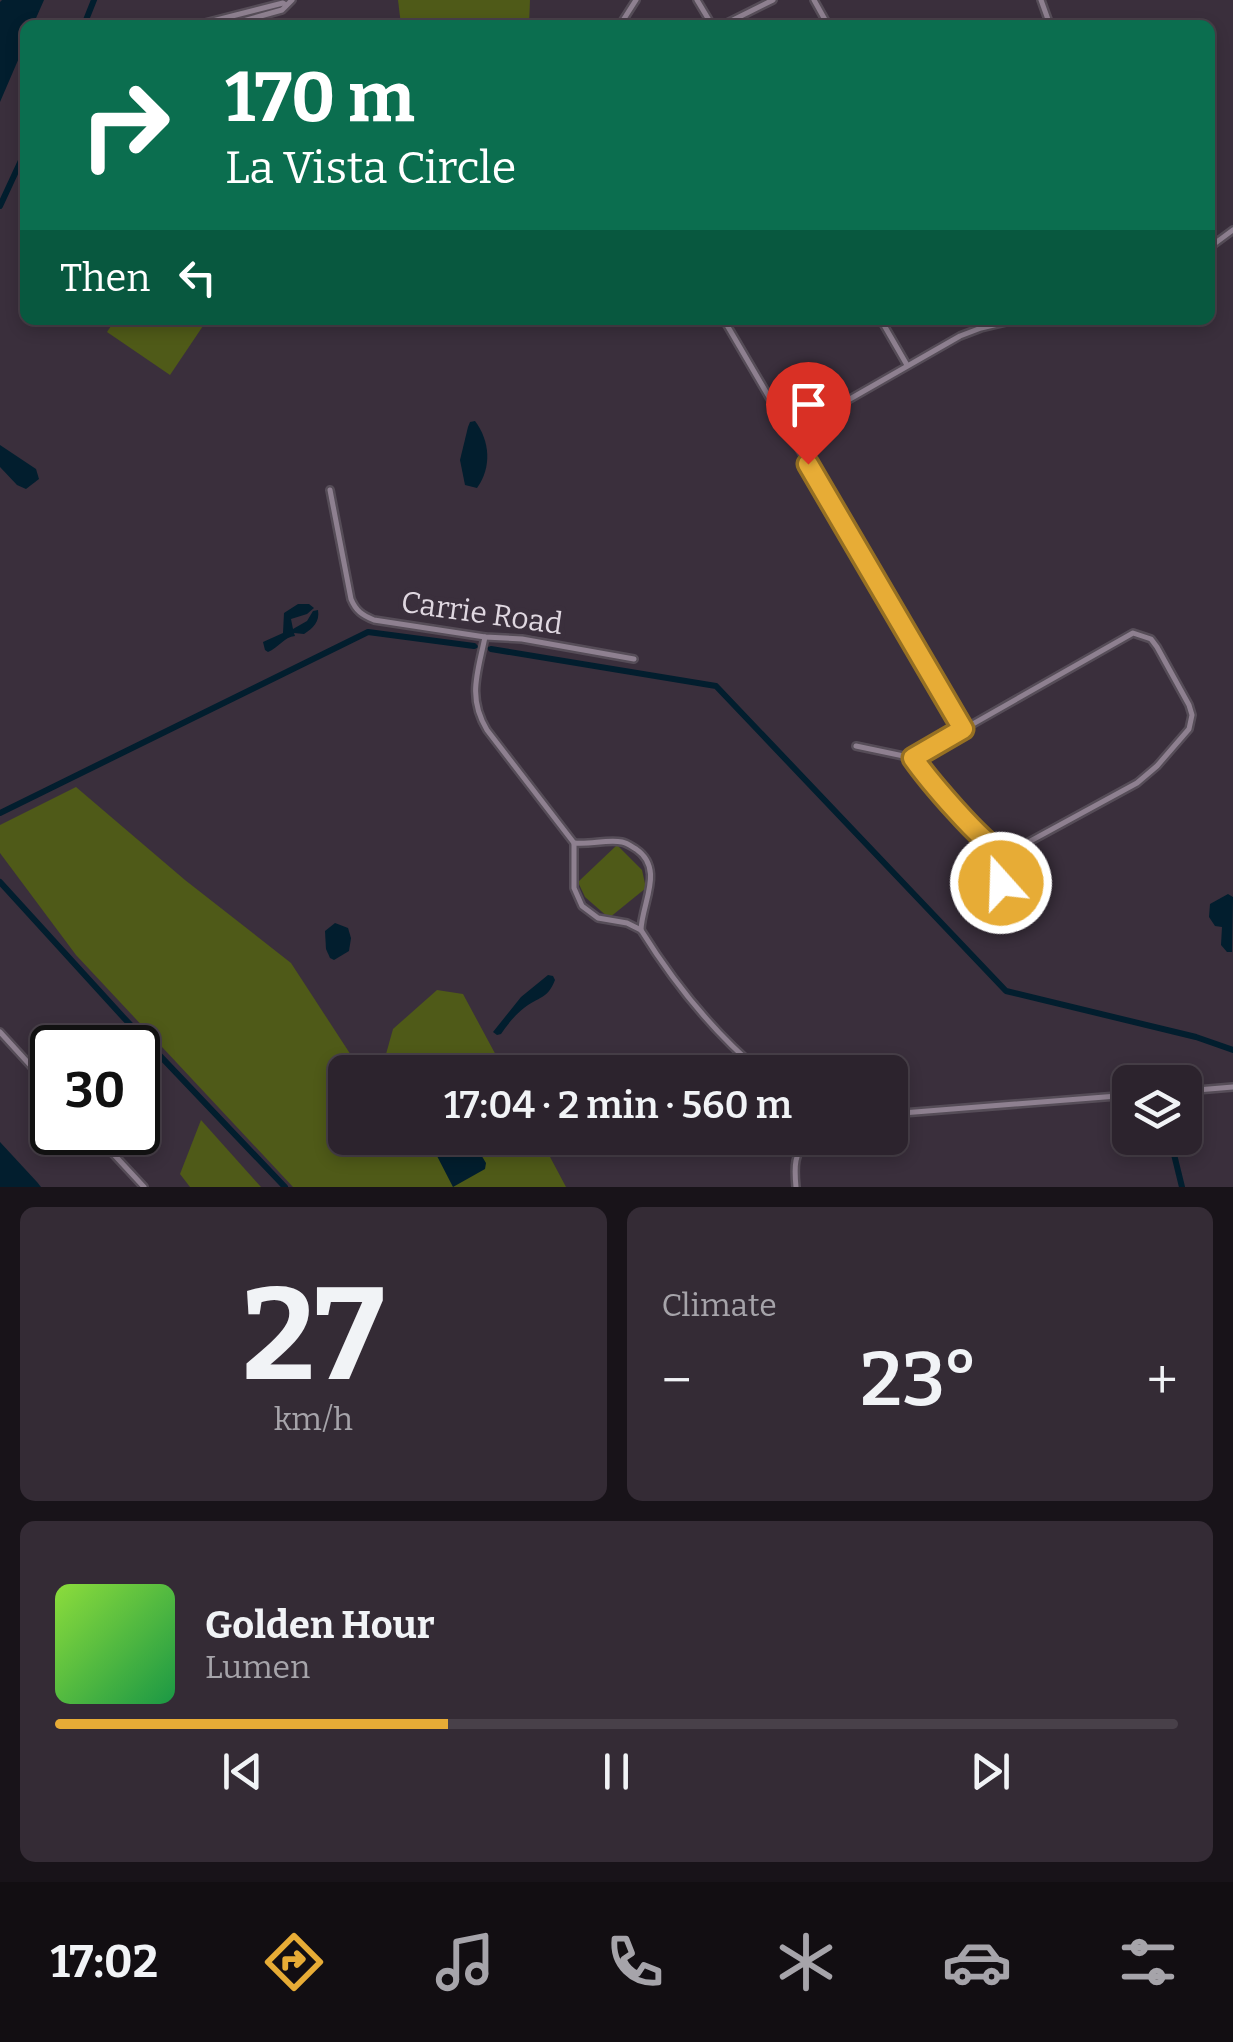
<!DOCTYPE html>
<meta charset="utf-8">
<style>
body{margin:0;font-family:Bitter,serif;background:#342b35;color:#f1f3f6;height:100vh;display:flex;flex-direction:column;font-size:38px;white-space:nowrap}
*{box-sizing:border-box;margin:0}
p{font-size:32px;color:#a6a4aa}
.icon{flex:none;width:55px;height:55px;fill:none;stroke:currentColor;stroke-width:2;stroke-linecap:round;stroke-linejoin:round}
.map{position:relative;height:1187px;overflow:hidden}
.details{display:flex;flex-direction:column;gap:20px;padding:20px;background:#181319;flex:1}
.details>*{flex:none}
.banner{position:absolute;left:20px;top:20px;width:1195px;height:305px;border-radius:15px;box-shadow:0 5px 15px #0003,0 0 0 2px #484049;background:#0b6e4f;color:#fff;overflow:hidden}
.tools{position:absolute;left:1112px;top:1065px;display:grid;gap:20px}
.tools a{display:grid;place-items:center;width:90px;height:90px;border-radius:15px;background:#2c232d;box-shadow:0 5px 15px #0003,0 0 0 2px #484049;font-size:50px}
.speed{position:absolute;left:30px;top:1025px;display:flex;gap:20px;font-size:50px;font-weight:700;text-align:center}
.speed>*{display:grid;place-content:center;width:130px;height:130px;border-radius:50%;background:#2c232d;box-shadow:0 5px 15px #0003,0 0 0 2px #484049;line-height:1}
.speed .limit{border:5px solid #111;border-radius:15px;background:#fff;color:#111}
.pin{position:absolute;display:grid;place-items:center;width:85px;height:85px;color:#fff;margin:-102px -42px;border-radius:50% 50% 50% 0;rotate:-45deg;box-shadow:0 0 10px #0007}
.pin .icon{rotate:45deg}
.me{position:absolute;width:110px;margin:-55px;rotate:340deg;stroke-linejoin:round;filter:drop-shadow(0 0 8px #0008)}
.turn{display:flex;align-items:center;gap:35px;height:210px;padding:0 40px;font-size:45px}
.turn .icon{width:130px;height:130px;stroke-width:2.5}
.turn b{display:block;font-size:70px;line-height:85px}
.then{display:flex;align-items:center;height:95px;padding:0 40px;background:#0003;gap:20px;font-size:38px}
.big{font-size:75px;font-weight:600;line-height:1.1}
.details .widget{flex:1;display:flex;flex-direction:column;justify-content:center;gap:15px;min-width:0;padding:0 35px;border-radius:15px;background:#342b35}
.details .dial{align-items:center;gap:0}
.dial b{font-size:130px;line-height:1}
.song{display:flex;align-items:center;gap:30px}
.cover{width:120px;height:120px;border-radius:15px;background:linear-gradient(135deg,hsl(90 70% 55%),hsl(140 70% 35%))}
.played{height:10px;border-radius:5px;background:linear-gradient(90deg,#e7ac36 35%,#484049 35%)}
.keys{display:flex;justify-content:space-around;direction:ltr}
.heat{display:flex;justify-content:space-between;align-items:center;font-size:55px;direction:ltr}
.details .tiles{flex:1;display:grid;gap:20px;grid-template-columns:1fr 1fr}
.widget:last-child{grid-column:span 2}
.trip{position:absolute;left:328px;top:1055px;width:580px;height:100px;border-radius:15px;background:#2c232d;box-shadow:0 5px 15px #0003,0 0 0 2px #484049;font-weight:600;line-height:100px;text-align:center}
.dock{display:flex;height:160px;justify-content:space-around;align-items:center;background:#120e12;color:#a6a4aa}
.dock .icon{width:70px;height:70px}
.dock .active{color:#e7ac36}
.dock b{font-size:45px;color:#f1f3f6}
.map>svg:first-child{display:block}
.green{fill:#4f5a18}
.water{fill:#021e2e}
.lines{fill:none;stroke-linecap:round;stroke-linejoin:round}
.stream{stroke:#021e2e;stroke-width:2.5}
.canal{stroke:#021e2e;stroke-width:6}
.street-casing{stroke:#564d58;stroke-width:10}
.street{stroke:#8e8090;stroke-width:5}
.route-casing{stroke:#967023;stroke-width:25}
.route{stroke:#e7ac36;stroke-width:18}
.labels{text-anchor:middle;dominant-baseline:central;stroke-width:10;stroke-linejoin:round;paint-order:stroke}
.street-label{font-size:30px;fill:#dfd7e0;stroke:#3a2f3c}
</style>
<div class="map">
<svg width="1233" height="1187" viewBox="0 0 1233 1187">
<rect width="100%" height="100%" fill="#3a2f3c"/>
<g class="green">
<path d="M398,0H530L529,25H401Z"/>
<path d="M115,320H207L170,375L107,332Z"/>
<path d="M76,787L185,880L291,963L362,1072H345V1138H540L566,1187H293L76,955L0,853V825Z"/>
<path d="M617,845L642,870L646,888L609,918L585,897L578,882Z"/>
<path d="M437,990L463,994L505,1072H381L393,1029Z"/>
<path d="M201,1120L261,1187H190L180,1174Z"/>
</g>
<g class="water">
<path d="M2,0H44L33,25H25V44L0,102V2Z"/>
<path d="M475,421C490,441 492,467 477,488L465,485L460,460L468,427L470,422Z"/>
<path d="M0,445L36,469L39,479L26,489L17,485L0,467Z"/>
<path d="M298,604H309L314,608L307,614L291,619L293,629L307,621L313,611L318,610C320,622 313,628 304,634L294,633L295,636C284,637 278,648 268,652L265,650L263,642L283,633L284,613Z"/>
<path d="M1228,894L1233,897L1232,952H1227L1221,945L1222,927L1215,926L1209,917L1210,904Z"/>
<path d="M335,923L348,928L351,938L349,951L334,960L330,958L326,949L325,931Z"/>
<path d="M548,975L553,976L555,980C547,1000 539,996 524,1008C515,1015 507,1025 501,1034L497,1035L493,1032L521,997Z"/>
<path d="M472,1138H481L486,1147L480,1153L486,1163L485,1169L453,1187L437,1156Z"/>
<path d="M0,1142L37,1182L41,1187H0Z"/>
</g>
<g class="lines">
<g class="stream">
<path d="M474,646L478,647"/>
<path d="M488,648L491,649"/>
</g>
<g class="canal">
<path d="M84,25L94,0"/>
<path d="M0,206L25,152"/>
<path d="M491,649L716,686L1006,991L1196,1037L1233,1050"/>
<path d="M0,813L368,632L474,646"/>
<path d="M0,882L124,1018L285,1187"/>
<path d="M1170,1138L1182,1187"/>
</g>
<defs>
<g id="street">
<path d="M697,0L712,25"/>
<path d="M814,0L828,25"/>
<path d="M1041,0L1050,25"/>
<path d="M197,25L283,3L286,5"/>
<path d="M229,25L282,10L292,0"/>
<path d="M620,25L636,0"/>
<path d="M723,25L773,0"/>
<path d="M1210,247L1233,230"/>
<path d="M724,320L963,729"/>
<path d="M881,320L907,365"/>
<path d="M590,321V320"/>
<path d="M788,430L808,423L960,336L981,328L1015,320"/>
<path d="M330,490L351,599C356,611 362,615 374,620L485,637L522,639L634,659"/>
<path d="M1133,633L1151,639L1157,647L1189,705L1192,715L1189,729L1157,766L1137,783L1014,850L1002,853L992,848L935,785L913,758Z"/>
<path d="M485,637C478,672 467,697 487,730L574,843V888L582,906L598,918L627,923L641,930C674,983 713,1032 761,1072"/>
<path d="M856,746L913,758"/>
<path d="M574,843C590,845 607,839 622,842C627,843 631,846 636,849C665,869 642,902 641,930"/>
<path d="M1001,883L1008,895L1009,903L1003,905L996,900L1001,883L1002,853"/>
<path d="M0,1032L52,1089"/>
<path d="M1185,1091L1233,1087"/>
<path d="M890,1114L1130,1095"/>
<path d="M93,1132L144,1187"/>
<path d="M796,1187C794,1166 794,1154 808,1138"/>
</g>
</defs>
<use href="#street" class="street-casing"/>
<use href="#street" class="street"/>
</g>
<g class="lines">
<defs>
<path id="route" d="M808,464L963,729L913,758C927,778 982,844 1002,852L1001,883"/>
</defs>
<use href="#route" class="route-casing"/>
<use href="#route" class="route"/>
</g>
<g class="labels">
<g class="street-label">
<text transform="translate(482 613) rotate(8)">Carrie Road</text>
</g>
</g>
</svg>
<div class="tools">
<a><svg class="icon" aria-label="layers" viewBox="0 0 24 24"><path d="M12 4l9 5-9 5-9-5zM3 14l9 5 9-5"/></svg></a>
</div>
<div class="speed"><div class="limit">30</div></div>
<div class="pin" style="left:808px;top:464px;background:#d93025"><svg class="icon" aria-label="arrive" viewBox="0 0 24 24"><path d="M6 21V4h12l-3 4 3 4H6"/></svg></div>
<svg class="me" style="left:1001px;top:883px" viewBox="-20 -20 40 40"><circle r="17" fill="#e7ac36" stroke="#fff" stroke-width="3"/><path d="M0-11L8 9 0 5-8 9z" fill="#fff"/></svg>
<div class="trip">17:04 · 2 min · 560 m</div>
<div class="banner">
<div class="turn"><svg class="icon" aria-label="right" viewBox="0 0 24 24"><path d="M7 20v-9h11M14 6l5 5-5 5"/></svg><div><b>170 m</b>La Vista Circle</div></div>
<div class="then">Then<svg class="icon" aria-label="left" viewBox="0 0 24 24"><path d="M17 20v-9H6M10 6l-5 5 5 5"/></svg></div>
</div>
</div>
<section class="details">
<div class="tiles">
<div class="widget dial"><b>27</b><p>km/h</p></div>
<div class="widget"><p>Climate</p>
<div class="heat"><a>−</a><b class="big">23°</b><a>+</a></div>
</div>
<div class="widget">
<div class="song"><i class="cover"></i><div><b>Golden Hour</b><p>Lumen</p></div></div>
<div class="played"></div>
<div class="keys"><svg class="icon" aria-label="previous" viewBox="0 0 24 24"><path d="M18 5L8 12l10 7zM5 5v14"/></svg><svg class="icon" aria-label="pause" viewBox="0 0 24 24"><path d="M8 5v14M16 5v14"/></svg><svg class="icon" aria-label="next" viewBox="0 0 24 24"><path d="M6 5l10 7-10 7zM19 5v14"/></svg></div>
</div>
</div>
</section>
<nav class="dock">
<b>17:02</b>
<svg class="icon active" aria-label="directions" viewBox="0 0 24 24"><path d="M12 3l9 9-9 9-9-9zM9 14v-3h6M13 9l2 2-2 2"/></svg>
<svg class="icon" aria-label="music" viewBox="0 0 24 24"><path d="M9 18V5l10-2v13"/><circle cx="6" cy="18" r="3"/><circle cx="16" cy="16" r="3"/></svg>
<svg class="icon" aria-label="phone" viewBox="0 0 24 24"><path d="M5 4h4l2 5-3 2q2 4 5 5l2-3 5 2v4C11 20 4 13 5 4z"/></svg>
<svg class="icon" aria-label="climate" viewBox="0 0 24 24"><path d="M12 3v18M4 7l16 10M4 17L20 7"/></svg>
<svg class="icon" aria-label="car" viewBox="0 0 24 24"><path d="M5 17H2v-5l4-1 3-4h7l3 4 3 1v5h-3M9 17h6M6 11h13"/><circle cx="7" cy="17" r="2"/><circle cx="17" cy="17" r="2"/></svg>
<svg class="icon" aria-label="filters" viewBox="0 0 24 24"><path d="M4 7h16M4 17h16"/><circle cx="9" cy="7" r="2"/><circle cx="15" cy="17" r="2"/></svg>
</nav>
